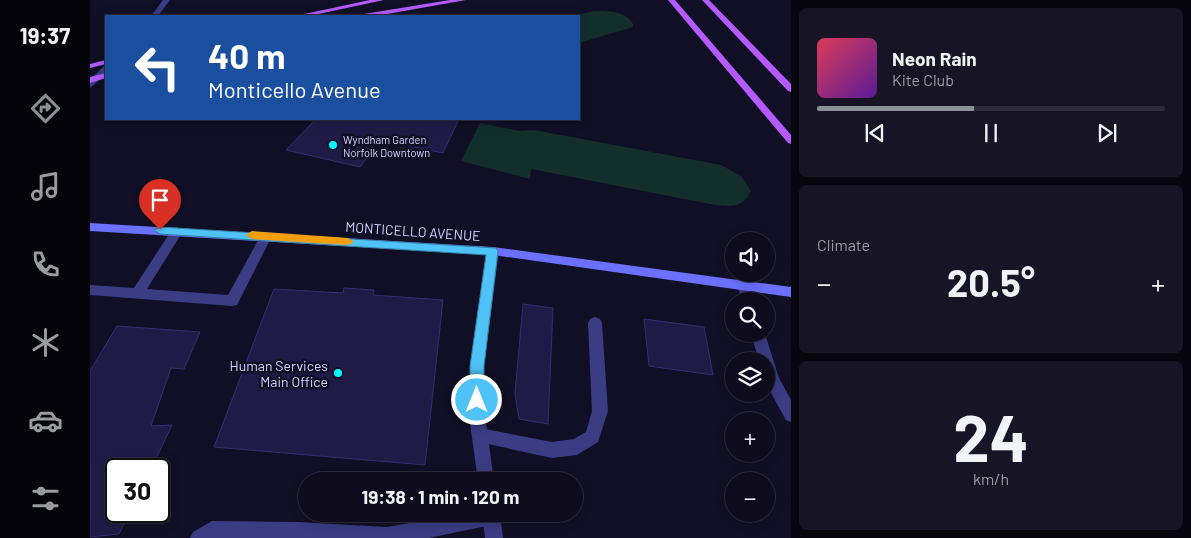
<!DOCTYPE html>
<meta charset="utf-8">
<style>
body{margin:0;font-family:Barlow,sans-serif;background:#161425;color:#f1f3f6;height:100vh;display:flex;flex-direction:column;font-size:19px;white-space:nowrap}
*{box-sizing:border-box;margin:0}
p{font-size:16px;color:#9a9ba3}
.icon{flex:none;width:28px;height:28px;fill:none;stroke:currentColor;stroke-width:2;stroke-linecap:round;stroke-linejoin:round}
.map{position:relative;flex:1;overflow:hidden}
.details{display:flex;flex-direction:column;gap:8px;padding:8px;background:#07060f;width:400px}
.details>*{flex:none}
.banner{position:absolute;left:15px;top:15px;width:475px;height:105px;border-radius:0px;box-shadow:0 2px 12px #0003,0 0 0 1px #2d2b3b;background:#1a4fa0;color:#fff;overflow:hidden}
.buttons{position:absolute;left:635px;top:232px;display:grid;gap:10px}
.buttons a{display:grid;place-items:center;width:50px;height:50px;border-radius:50%;background:#0d0b1c;box-shadow:0 2px 12px #0003,0 0 0 1px #2d2b3b;font-size:25px}
.speed{position:absolute;left:15px;top:458px;display:flex;gap:10px;font-size:25px;font-weight:700;text-align:center}
.speed>*{display:grid;place-content:center;width:65px;height:65px;border-radius:50%;background:#0d0b1c;box-shadow:0 2px 12px #0003,0 0 0 1px #2d2b3b;line-height:1}
.speed .limit{border:2px solid #111;border-radius:8px;background:#fff;color:#111}
.pin{position:absolute;display:grid;place-items:center;width:42px;height:42px;color:#fff;margin:-51px -21px;border-radius:50% 50% 50% 0;rotate:-45deg;box-shadow:0 0 5px #0007}
.pin .icon{rotate:45deg}
.me{position:absolute;width:55px;margin:-28px;rotate:0deg;stroke-linejoin:round;filter:drop-shadow(0 0 4px #0008)}
.turn{display:flex;align-items:center;gap:18px;height:105px;padding:0 20px;font-size:22px}
.turn .icon{width:65px;height:65px;stroke-width:2.5}
.turn b{display:block;font-size:35px;line-height:42px}
.big{font-size:38px;font-weight:700;line-height:1.1}
.details .widget{flex:1;display:flex;flex-direction:column;justify-content:center;gap:8px;min-width:0;padding:0 18px;border-radius:8px;background:#161425}
.details .dial{align-items:center;gap:0}
.dial b{font-size:65px;line-height:1}
.song{display:flex;align-items:center;gap:15px}
.cover{width:60px;height:60px;border-radius:8px;background:linear-gradient(135deg,hsl(350 70% 55%),hsl(270 70% 35%))}
.played{height:5px;border-radius:2px;background:linear-gradient(90deg,#8c9099 45%,#2d2b3b 45%)}
.keys{display:flex;justify-content:space-around;direction:ltr}
.heat{display:flex;justify-content:space-between;align-items:center;font-size:28px;direction:ltr}
.trip{position:absolute;left:208px;top:472px;width:285px;height:50px;border-radius:25px;background:#0d0b1c;box-shadow:0 2px 12px #0003,0 0 0 1px #2d2b3b;font-weight:700;line-height:50px;text-align:center}
main{display:flex;flex:1;min-height:0}
.dock{display:flex;flex-direction:column;width:90px;justify-content:space-around;align-items:center;background:#05040b;color:#9a9ba3}
.dock .icon{width:35px;height:35px}
.dock .on{color:#8c9099}
.dock b{font-size:22px;color:#f1f3f6}
.map>svg:first-child{display:block}
.green{fill:#122f2c}
.building{fill:#201b46;stroke:#352d72}
.lines{fill:none;stroke-linecap:round;stroke-linejoin:round}
.lane{fill:#3a3c84;fill-rule:evenodd}
.street{fill:#3a3c84;fill-rule:evenodd}
.secondary{fill:#6a71ff;fill-rule:evenodd}
.primary{fill:#b55aff;fill-rule:evenodd}
.route{fill:#4fc3f7;stroke:#337fa1}
.slow{fill:#f59e0b}
.poi-dot{fill:#00f7fe;stroke:#110f25;stroke-width:2}
.labels{text-anchor:middle;dominant-baseline:central;stroke-width:5;stroke-linejoin:round;paint-order:stroke}
.far-poi-label{font-size:11px;fill:#d5d3ff;stroke:#110f25;text-anchor:start}
.street-label{font-size:14px;fill:#d5d3ff;stroke:#110f25}
.poi-label{font-size:14px;fill:#d5d3ff;stroke:#110f25;text-anchor:end}
</style>
<main>
<nav class="dock">
<b>19:37</b>
<svg class="icon on" aria-label="directions" viewBox="0 0 24 24"><path d="M12 3l9 9-9 9-9-9zM9 14v-3h6M13 9l2 2-2 2"/></svg>
<svg class="icon" aria-label="music" viewBox="0 0 24 24"><path d="M9 18V5l10-2v13"/><circle cx="6" cy="18" r="3"/><circle cx="16" cy="16" r="3"/></svg>
<svg class="icon" aria-label="phone" viewBox="0 0 24 24"><path d="M5 4h4l2 5-3 2q2 4 5 5l2-3 5 2v4C11 20 4 13 5 4z"/></svg>
<svg class="icon" aria-label="climate" viewBox="0 0 24 24"><path d="M12 3v18M4 7l16 10M4 17L20 7"/></svg>
<svg class="icon" aria-label="car" viewBox="0 0 24 24"><path d="M5 17H2v-5l4-1 3-4h7l3 4 3 1v5h-3M9 17h6M6 11h13"/><circle cx="7" cy="17" r="2"/><circle cx="17" cy="17" r="2"/></svg>
<svg class="icon" aria-label="filters" viewBox="0 0 24 24"><path d="M4 7h16M4 17h16"/><circle cx="9" cy="7" r="2"/><circle cx="15" cy="17" r="2"/></svg>
</nav>
<div class="map">
<svg width="701" height="538" viewBox="0 0 701 538">
<rect width="100%" height="100%" fill="#110f25"/>
<g class="green">
<path d="M504,11C518,11 534,10 543,24V27L489,43V16H482Z"/>
<path d="M390,123L430,131L444,130L631,165L651,176L661,191C652,210 637,206 620,204L441,169L440,179L371,161Z"/>
</g>
<g class="building">
<path d="M226,119H369L353,153L290,140L270,167L196,150Z"/>
<path d="M254,288L284,290L283,295L353,300L335,465L124,447L184,289L253,293Z"/>
<path d="M433,304L463,308L458,424L429,419L425,393Z"/>
<path d="M554,319L614,327L623,375L559,366Z"/>
<path d="M27,326L110,332L94,369L81,368L61,426L82,425L61,469H26V511H40L29,534L0,537V371Z"/>
</g>
<g class="lines">
<g class="lane">
<path d="M87,227L93,231L57,289L138,295L172,233H180L182,236L147,305L142,306L0,295V285L44,288L83,228Z"/>
<path d="M653,280L658,281L664,301H652L647,285L648,281Z"/>
<path d="M505,317L510,319L512,323L518,411L508,442L487,455L462,458L384,441L382,436L384,431L390,428L462,442L484,439L496,432L502,411L498,323L500,319Z"/>
<path d="M661,334H675L689,378L701,400V422L696,420L676,384V361H669Z"/>
<path d="M370,514H409L410,516L407,522L401,525L339,538H100L103,532L122,521L208,522L297,527Z"/>
</g>
<g class="street">
<path d="M73,0H80L68,16H61Z"/>
<path d="M13,67H16V74L0,88V80Z"/>
<path d="M403,247L409,251L394,366L395,416L404,481H388L379,416L380,366L397,251Z"/>
<path d="M392,514H410L413,538H395Z"/>
</g>
<path class="secondary" d="M0,223L403,247L701,287V297L403,255L0,231Z"/>
<g class="primary">
<path d="M280,0H294L219,16H205Z"/>
<path d="M360,0H376L286,16H270L274,14Z"/>
<path d="M578,0H585L701,135V144L698,143Z"/>
<path d="M612,0H619L701,84V92L698,91Z"/>
<path d="M16,60V64L0,68V64Z"/>
<path d="M16,73V78L0,83V77Z"/>
</g>
</g>
<path class="route" d="M70,227L406,248L408,251L394,366V400L392,404L387,406L382,404L380,400V366L396,255L70,234L64,230Z"/>
<path class="slow" d="M162,231L258,238L264,242L258,245L162,239L156,235Z"/>
<g class="poi-dot">
<circle cx="243" cy="145" r="5"/>
<circle cx="248" cy="373" r="5"/>
</g>
<g class="labels">
<g class="far-poi-label">
<text x="253" y="139">Wyndham Garden<tspan x="253" dy="13">Norfolk Downtown</tspan></text>
</g>
<g class="street-label">
<text transform="translate(323 231) rotate(4)">MONTICELLO AVENUE</text>
</g>
<g class="poi-label">
<text x="238" y="365">Human Services<tspan x="238" dy="16">Main Office</tspan></text>
</g>
</g>
</svg>
<div class="buttons">
<a><svg class="icon" aria-label="sound" viewBox="0 0 24 24"><path d="M4 9h4l5-4v14l-5-4H4zM17 9q2 3 0 6"/></svg></a>
<a><svg class="icon" aria-label="search" viewBox="0 0 24 24"><circle cx="10" cy="10" r="6"/><path d="M15 15l6 6"/></svg></a>
<a><svg class="icon" aria-label="layers" viewBox="0 0 24 24"><path d="M12 4l9 5-9 5-9-5zM3 14l9 5 9-5"/></svg></a>
<a>+</a>
<a>−</a>
</div>
<div class="speed"><div class="limit">30</div></div>
<div class="pin" style="left:70px;top:230px;background:#d93025"><svg class="icon" aria-label="arrive" viewBox="0 0 24 24"><path d="M6 21V4h12l-3 4 3 4H6"/></svg></div>
<svg class="me" style="left:387px;top:400px" viewBox="-20 -20 40 40"><circle r="17" fill="#4fc3f7" stroke="#fff" stroke-width="3"/><path d="M0-11L8 9 0 5-8 9z" fill="#fff"/></svg>
<div class="trip">19:38 · 1 min · 120 m</div>
<div class="banner">
<div class="turn"><svg class="icon" aria-label="left" viewBox="0 0 24 24"><path d="M17 20v-9H6M10 6l-5 5 5 5"/></svg><div><b>40 m</b>Monticello Avenue</div></div>
</div>
</div>
<section class="details">
<div class="widget">
<div class="song"><i class="cover"></i><div><b>Neon Rain</b><p>Kite Club</p></div></div>
<div class="played"></div>
<div class="keys"><svg class="icon" aria-label="previous" viewBox="0 0 24 24"><path d="M18 5L8 12l10 7zM5 5v14"/></svg><svg class="icon" aria-label="pause" viewBox="0 0 24 24"><path d="M8 5v14M16 5v14"/></svg><svg class="icon" aria-label="next" viewBox="0 0 24 24"><path d="M6 5l10 7-10 7zM19 5v14"/></svg></div>
</div>
<div class="widget"><p>Climate</p>
<div class="heat"><a>−</a><b class="big">20.5°</b><a>+</a></div>
</div>
<div class="widget dial"><b>24</b><p>km/h</p></div>
</section>
</main>
